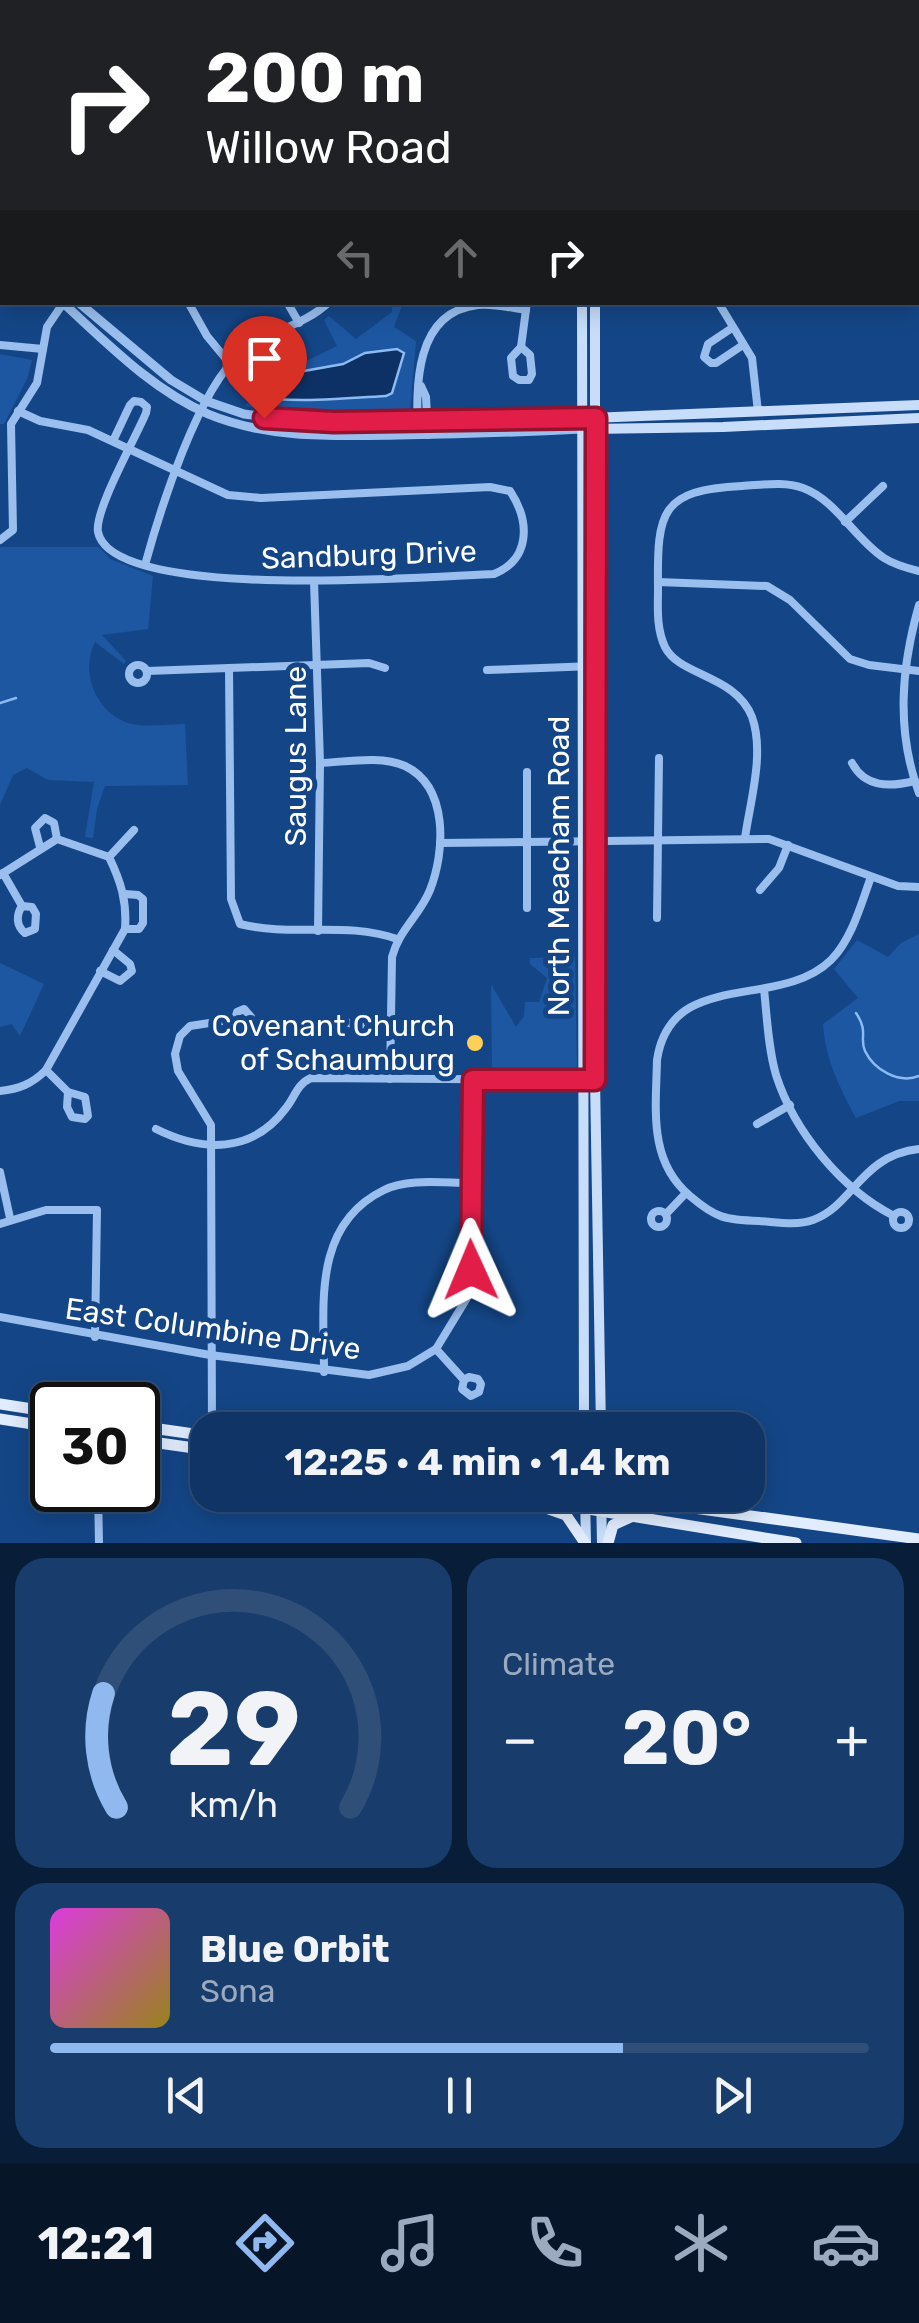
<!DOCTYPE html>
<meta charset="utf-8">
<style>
body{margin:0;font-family:Rubik,sans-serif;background:#183c6b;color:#f1f3f6;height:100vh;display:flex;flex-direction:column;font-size:38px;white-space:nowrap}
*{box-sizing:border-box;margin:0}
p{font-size:32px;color:#9baabf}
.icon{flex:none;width:55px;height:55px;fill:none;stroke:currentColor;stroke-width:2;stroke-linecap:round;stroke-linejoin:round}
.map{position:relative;height:1543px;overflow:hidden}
.panel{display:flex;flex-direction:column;gap:15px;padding:15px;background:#081d38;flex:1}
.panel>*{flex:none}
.guide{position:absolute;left:0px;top:0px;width:920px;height:305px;box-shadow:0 5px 25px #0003,0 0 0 2px #2f4f79;background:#202124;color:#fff;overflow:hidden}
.speed{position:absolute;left:30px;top:1382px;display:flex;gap:20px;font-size:50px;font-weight:700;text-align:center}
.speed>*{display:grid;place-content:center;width:130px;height:130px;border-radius:50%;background:#0f3465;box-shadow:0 5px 25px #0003,0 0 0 2px #2f4f79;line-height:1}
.speed .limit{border:5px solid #111;border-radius:15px;background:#fff;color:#111}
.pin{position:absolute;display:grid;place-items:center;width:85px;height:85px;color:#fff;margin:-102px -42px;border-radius:50% 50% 50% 0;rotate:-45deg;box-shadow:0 0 10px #0007}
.pin .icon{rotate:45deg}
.me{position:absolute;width:110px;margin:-55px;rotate:359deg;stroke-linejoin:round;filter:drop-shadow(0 0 8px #0008)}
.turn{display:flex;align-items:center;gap:35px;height:210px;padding:0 40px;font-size:45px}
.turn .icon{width:130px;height:130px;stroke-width:2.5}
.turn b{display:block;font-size:70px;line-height:85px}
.lanes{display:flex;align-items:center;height:95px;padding:0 40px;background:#0003;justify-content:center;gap:50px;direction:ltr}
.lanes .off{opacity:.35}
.big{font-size:75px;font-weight:700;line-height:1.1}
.panel .widget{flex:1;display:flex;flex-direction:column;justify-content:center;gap:15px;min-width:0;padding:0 35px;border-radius:30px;background:#183c6b}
.panel .dial{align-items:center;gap:0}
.dial svg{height:260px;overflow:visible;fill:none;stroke:#2f4f79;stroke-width:7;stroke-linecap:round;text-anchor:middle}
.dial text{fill:#f1f3f6;stroke:none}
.song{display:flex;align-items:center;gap:30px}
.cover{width:120px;height:120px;border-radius:15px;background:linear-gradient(135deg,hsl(300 70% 55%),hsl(50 70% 35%))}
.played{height:10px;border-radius:5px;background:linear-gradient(90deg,#90b9f0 70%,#2f4f79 70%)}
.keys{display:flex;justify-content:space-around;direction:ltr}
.heat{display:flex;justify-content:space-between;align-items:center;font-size:55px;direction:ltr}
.panel .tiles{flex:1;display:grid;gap:15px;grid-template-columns:1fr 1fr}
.widget:last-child{grid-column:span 2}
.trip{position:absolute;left:190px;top:1412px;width:575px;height:100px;border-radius:30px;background:#0f3465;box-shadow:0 5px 25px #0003,0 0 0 2px #2f4f79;font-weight:700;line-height:100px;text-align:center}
.tabs{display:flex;height:160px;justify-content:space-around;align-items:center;background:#061528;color:#9baabf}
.tabs .icon{width:70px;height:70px}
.tabs .on{color:#90b9f0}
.tabs b{font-size:45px;color:#f1f3f6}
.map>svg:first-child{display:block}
.green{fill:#1d57a1}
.water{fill:#0d3164;stroke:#8cbaf2;stroke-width:2.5}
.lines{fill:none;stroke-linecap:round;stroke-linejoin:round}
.stream{stroke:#8cbaf2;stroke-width:2.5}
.minor{stroke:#9abfef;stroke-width:8}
.tertiary{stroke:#9abfef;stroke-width:9}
.secondary{stroke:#c7ddfa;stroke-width:10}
.primary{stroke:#e1edff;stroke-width:11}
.route-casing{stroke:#92132f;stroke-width:25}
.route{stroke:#e11d48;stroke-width:18}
.poi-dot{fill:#ffd057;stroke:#144687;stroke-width:4}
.labels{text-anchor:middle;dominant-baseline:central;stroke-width:10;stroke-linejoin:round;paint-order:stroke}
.street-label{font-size:30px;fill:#fff;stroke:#144687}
.poi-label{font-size:30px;fill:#fff;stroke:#144687;text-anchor:end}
</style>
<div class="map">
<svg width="919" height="1543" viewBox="0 0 919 1543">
<rect width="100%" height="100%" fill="#144687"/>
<g class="green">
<path d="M392,303H403L394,327L416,341L410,411L317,415L245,406C266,376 306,362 337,346L324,320L329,316L356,339L392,312Z"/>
<path d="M0,354L32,360L27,379L4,424H0Z"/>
<path d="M0,547H99L110,559L153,576L148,629L102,635L126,661L124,664L95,642C80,671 95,712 128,723C144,728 168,724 185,724L188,785L105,786L97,809L93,838L85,837L94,782L48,780L27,768L13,775L0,805Z"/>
<path d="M919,934V1101H899L856,1118C840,1088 825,1059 823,1024L858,998L834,969L857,940L888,957L901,943Z"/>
<path d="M575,957L577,1069L492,1070L491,984L516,1027L524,1016L525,1002H539L547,978L530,964V958Z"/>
<path d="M0,963L44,984L20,1036L12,1024L0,1027Z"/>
</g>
<path class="water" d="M397,349L404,353L392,393L386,396C348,398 312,402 275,399V393L304,371L343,364L365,353Z"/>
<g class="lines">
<g class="stream">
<path d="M0,703L16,698"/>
<path d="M856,1013C869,1032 859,1038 865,1051C874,1070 899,1084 919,1076"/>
</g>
<g class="minor">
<path d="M246,0L247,2"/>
<path d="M336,0L339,2"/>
<path d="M501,0V2"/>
<path d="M646,0V2"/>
<path d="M269,2L270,0"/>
<path d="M349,2L352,0"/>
<path d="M663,2L664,0"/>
<path d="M734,2L735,0"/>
<path d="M752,2L753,0"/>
<path d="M0,66H2"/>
<path d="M918,92L919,93"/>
<path d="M188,302L207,336L231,365"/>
<path d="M287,302L299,323"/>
<path d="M718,302L752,358L758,412"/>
<path d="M732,328L708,344L704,357L711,363H716L743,345"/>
<path d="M0,345L43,349"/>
<path d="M521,347L530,355L532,374L529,380H519L513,376L511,358Z"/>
<path d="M521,347L527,302"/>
<path d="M421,386L426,397L428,435"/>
<path d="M18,411L40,421L88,430L228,495L261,498L490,487L510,491C530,521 531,559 494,574C434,576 112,603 98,532C94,511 136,437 146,413L147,407L141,402L134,401L130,405L113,441"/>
<path d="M418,435C416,387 414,312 478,305C493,303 511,308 526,310"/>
<path d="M845,522L883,486"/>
<path d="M0,540L13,530L11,424L37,383L47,327L64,302"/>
<path d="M145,565C160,510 198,389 241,353C268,331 304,326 329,302"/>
<path d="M314,581L320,763L318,931"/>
<path d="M658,582L767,586L790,600L850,659L869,665L919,671"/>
<path d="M919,605C901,668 896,731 919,793"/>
<circle cx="138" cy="674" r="9"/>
<path d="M229,668L231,899L240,924C291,937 347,921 397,939"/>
<path d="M487,670L594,666"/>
<path d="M147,671L369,663L385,668"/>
<path d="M320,763C346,762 381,755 405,766C449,787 445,852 430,890C420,915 399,930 392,957L390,1079"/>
<path d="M852,763C865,788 890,787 915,781"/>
<path d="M527,772V908"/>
<path d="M745,838C750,802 765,753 752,717C736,675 679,676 665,647C656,628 658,607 658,587C657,511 661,490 742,486C762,485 784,481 803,488C836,500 855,539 884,558C895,565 906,568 919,571"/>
<path d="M440,843L769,839L898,886L919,887"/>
<path d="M40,847L35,828L45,818L54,823L57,839"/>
<path d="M109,857L134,830"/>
<path d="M3,873L22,906"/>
<path d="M0,875L57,839L109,857C121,882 127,901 125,929L46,1070C32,1084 19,1089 0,1091"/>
<path d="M871,877C861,904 852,939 831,960C779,1011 671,967 657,1060C656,1109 648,1161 690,1196C716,1218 725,1220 759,1221C776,1222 796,1226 813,1220C853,1206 861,1155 919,1149"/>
<path d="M760,890L779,868L788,845"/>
<path d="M125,894L138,895L143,899V923L139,929H125"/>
<path d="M22,906L32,907L36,914L35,929L25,933C16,926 16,915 22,906Z"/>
<path d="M657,918L659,758"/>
<path d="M100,971L120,981L132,971L130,964L113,950"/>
<path d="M764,989C767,1017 768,1047 776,1075C794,1131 841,1189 894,1216"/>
<path d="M343,1020L357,1027L391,1025"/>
<path d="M46,1070L68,1092L85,1097L88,1116L85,1119L72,1117L67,1107L68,1092"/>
<path d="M757,1124L790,1105"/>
<path d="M156,1129C202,1152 252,1154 286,1108C295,1097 297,1084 311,1078L586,1080"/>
<path d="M0,1172L10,1218"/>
<circle cx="659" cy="1219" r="8"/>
<circle cx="901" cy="1220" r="8"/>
<path d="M666,1214L686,1193"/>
<path d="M0,1224L46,1210H97L95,1337"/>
<path d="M0,1317L210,1355L369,1375L408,1366L436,1349L467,1298L471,1270L473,1080"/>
<path d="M436,1349L464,1380L462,1389L471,1396L479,1392L481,1384L478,1379L469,1377L464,1380"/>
<path d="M324,1372C324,1305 312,1225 384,1190C407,1178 444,1183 470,1183"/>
<path d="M212,1430L211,1125L178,1071L175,1054L180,1036L190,1026L235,1019L245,1025L251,1017L244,1009L237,1012L235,1019"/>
<path d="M98,1490L99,1543"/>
</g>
<g class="tertiary">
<path d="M0,233L2,235"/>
<path d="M0,246L2,248"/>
<path d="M62,302C107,343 151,389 208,414C268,439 334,436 398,435C459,434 521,432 582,429"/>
<path d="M78,302L171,380L206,401L244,414L308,422L582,418"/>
</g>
<g class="secondary">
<path d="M582,0V2"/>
<path d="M594,0V2"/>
<path d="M582,302L584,1430"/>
<path d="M595,302V1079L601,1430"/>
<path d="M590,418L919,405"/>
<path d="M590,429L723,427L919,418"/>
<path d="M585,1495L586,1543"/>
<path d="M601,1495L602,1543"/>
</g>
<g class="primary">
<path d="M0,1404L52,1412"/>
<path d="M0,1419L52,1427"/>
<path d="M138,1426L208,1436"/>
<path d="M138,1440L208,1450"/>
<path d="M502,1495L796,1543"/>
<path d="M599,1495L919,1539"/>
<path d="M543,1507L566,1515L585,1543"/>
<path d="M608,1543L613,1525L633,1516"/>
</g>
</g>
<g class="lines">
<defs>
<path id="route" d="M264,418L334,422L596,418L595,1080H473L471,1270"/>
</defs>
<use href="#route" class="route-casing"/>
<use href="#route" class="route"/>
</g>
<circle class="poi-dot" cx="475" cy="1043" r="10"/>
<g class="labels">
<g class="street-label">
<text transform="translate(369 555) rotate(-2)">Sandburg Drive</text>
<text transform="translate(296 756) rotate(-90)">Saugus Lane</text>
<text transform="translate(559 866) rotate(-90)">North Meacham Road</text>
<text transform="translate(213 1329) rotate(8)">East Columbine Drive</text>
</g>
<g class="poi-label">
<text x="455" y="1026">Covenant Church<tspan x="455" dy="34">of Schaumburg</tspan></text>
</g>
</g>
</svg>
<div class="speed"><div class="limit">30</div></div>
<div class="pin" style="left:264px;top:418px;background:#d93025"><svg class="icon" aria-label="arrive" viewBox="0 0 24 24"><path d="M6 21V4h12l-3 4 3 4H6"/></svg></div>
<svg class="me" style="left:471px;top:1270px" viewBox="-20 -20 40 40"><path d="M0-17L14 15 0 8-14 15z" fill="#e11d48" stroke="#fff" stroke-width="4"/></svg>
<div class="trip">12:25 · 4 min · 1.4 km</div>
<div class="guide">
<div class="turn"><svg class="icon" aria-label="right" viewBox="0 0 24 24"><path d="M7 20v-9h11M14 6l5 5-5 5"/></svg><div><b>200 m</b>Willow Road</div></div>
<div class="lanes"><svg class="icon off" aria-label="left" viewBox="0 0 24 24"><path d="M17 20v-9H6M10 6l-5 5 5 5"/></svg><svg class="icon off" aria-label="ahead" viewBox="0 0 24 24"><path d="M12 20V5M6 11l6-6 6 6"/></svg><svg class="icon" aria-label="right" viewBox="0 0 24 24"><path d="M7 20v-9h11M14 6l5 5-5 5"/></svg></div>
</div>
</div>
<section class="panel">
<div class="tiles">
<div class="widget dial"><svg viewBox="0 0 100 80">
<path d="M14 69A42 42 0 1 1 86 69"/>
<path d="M14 69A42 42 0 0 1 10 34" stroke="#90b9f0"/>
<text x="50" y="56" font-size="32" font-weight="700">29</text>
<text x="50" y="72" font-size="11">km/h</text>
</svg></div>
<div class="widget"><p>Climate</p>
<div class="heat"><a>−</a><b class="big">20°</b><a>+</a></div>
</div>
<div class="widget">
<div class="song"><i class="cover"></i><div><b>Blue Orbit</b><p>Sona</p></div></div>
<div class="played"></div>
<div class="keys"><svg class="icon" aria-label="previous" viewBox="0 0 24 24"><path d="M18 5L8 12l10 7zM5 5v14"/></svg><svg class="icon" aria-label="pause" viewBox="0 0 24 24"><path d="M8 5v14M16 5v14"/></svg><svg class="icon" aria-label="next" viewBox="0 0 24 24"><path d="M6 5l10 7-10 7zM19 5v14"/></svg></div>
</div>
</div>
</section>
<nav class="tabs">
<b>12:21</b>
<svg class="icon on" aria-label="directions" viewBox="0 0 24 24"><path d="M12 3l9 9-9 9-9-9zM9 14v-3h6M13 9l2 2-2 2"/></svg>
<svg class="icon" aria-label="music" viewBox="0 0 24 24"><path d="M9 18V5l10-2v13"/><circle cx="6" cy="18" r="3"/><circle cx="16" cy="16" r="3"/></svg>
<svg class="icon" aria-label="phone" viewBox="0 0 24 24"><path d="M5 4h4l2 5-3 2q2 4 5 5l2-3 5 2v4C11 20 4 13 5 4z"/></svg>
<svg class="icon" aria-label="climate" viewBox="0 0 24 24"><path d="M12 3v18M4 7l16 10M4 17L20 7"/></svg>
<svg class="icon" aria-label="car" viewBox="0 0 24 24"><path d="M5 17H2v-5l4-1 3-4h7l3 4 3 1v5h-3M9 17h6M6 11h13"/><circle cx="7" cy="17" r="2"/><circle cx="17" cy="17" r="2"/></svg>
</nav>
